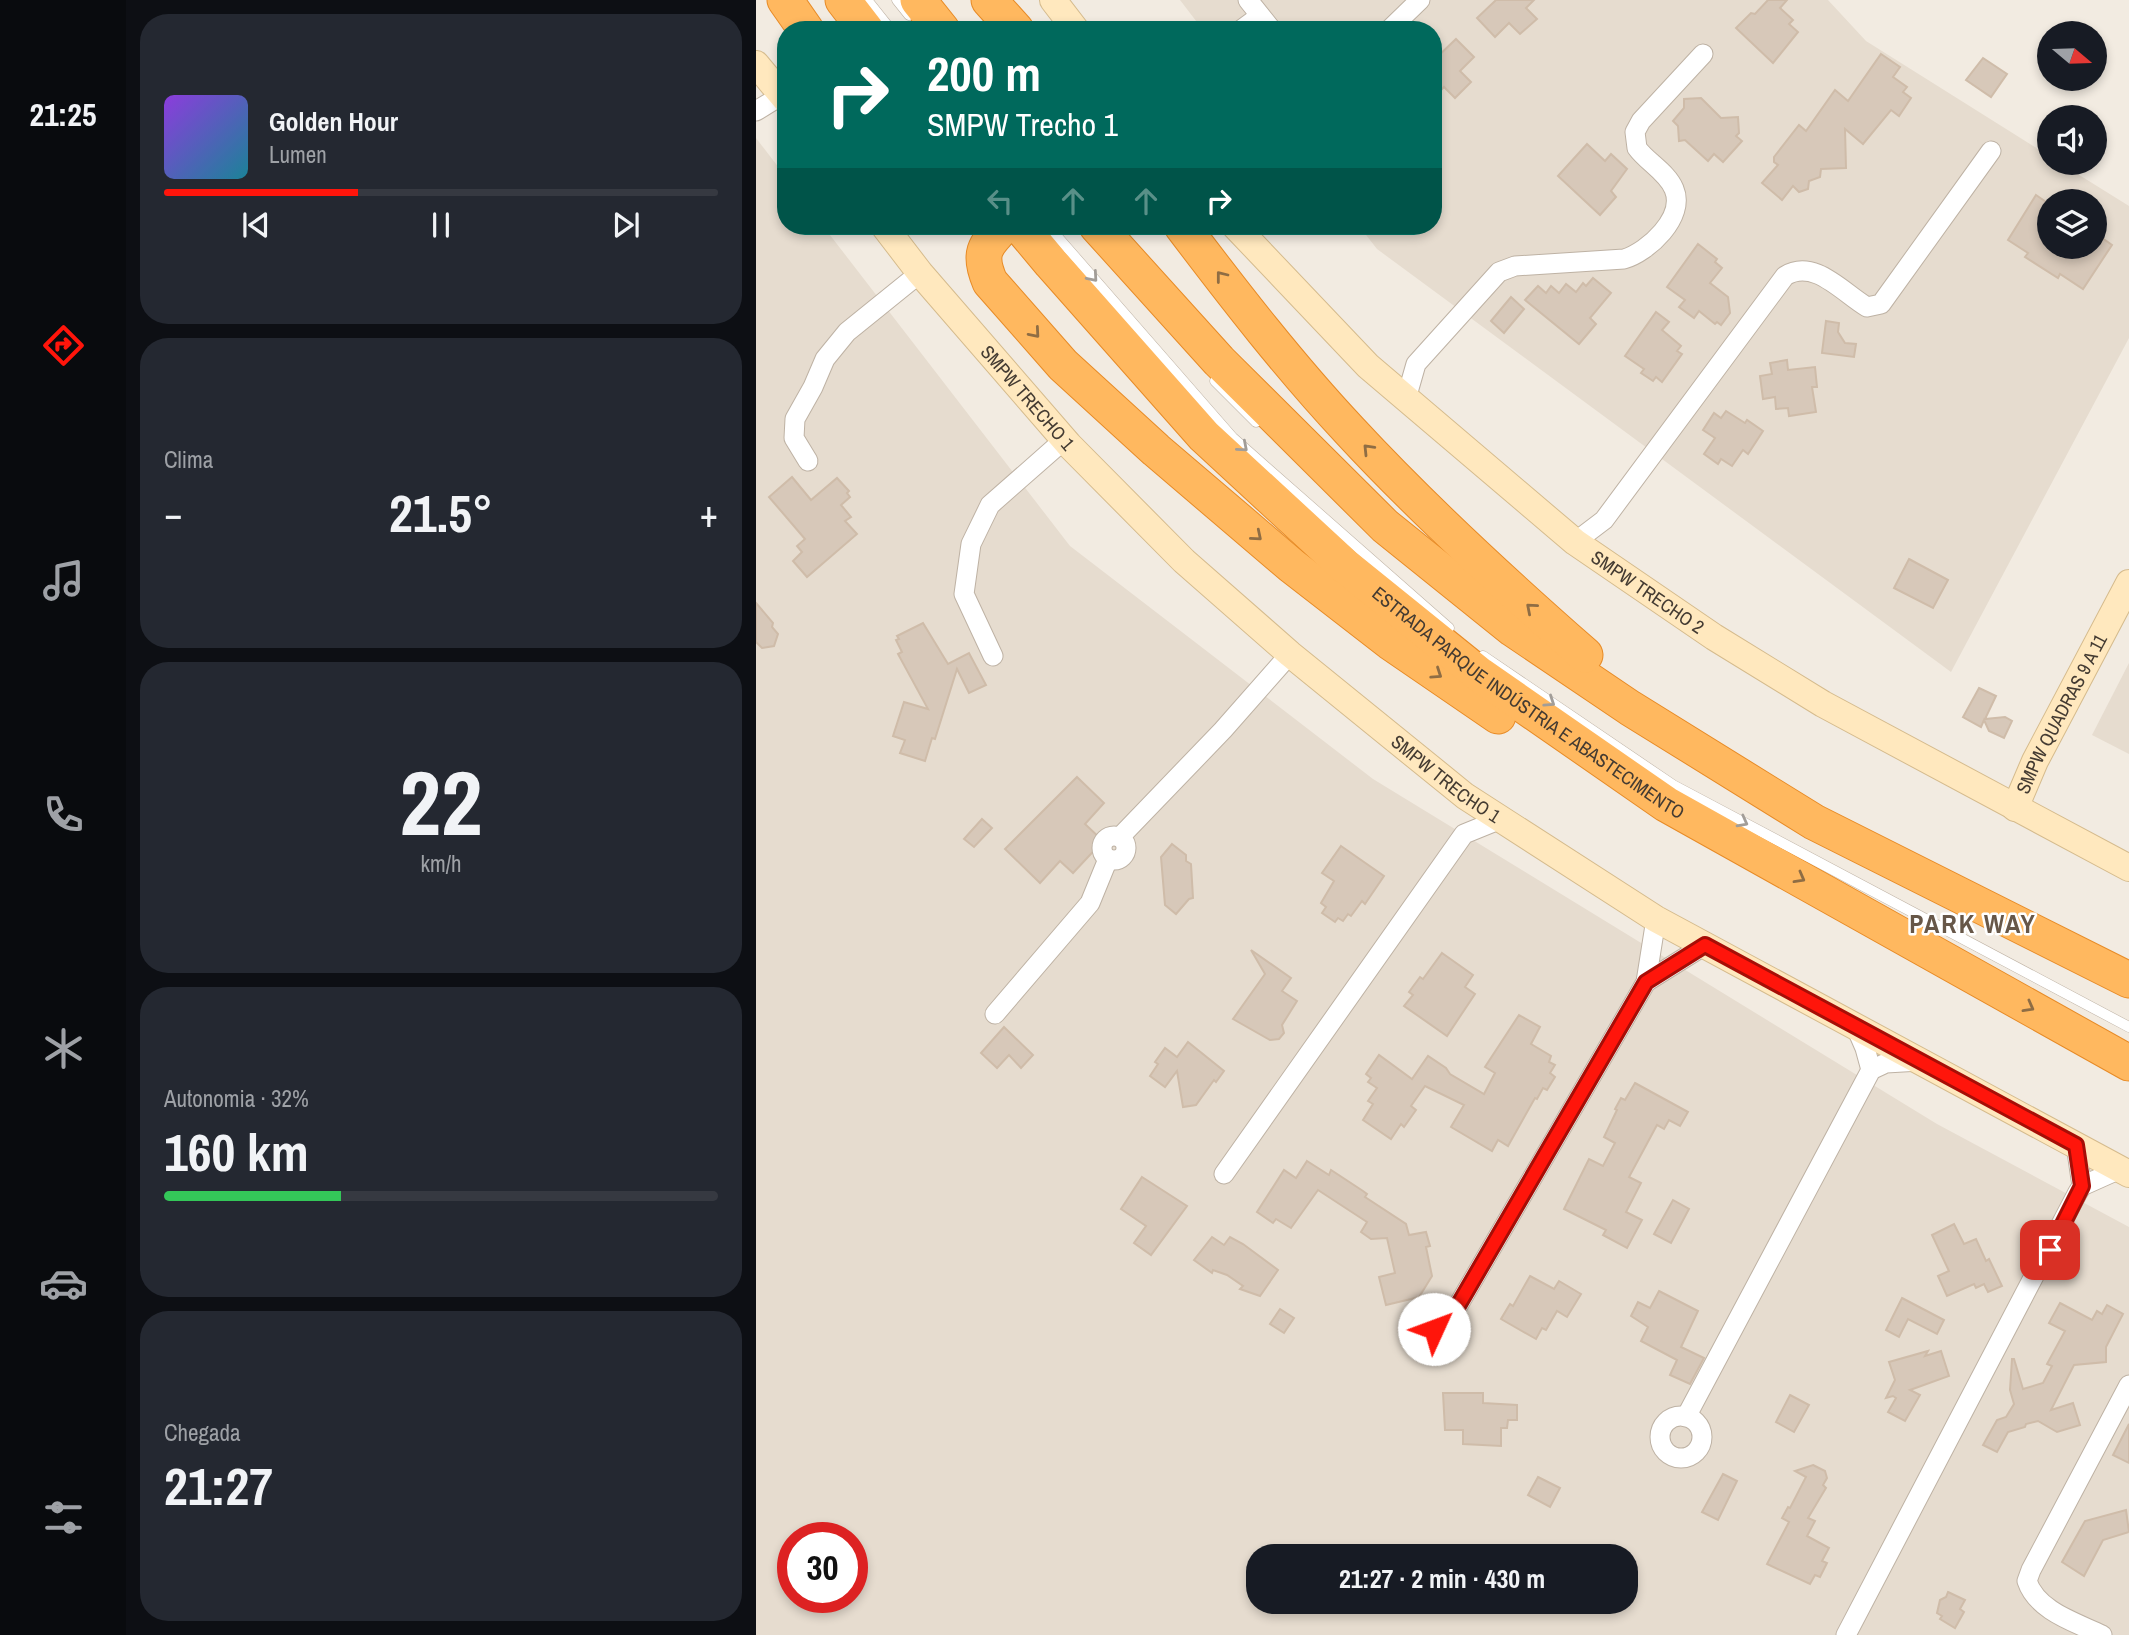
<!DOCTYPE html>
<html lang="pt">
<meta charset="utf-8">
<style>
body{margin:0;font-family:"Archivo Narrow",sans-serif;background:#242831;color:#f1f3f6;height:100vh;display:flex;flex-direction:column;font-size:26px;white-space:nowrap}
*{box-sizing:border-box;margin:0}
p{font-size:23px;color:#9ea1a6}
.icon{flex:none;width:38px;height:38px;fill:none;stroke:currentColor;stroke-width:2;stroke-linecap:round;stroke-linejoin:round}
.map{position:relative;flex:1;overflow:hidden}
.panel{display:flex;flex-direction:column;gap:14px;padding:14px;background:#0d0f14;width:630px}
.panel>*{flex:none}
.guide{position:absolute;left:21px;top:21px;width:665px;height:214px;border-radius:28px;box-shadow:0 4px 10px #0003;background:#00695c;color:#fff;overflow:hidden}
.needle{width:46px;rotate:109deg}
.buttons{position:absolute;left:1281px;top:21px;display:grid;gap:14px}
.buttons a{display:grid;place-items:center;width:70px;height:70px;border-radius:50%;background:#171b24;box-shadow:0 4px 10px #0003;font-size:35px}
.speed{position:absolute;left:21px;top:1522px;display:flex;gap:14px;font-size:35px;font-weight:700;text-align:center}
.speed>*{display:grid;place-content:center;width:91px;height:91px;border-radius:50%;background:#171b24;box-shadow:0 4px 10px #0003;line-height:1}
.speed .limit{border:10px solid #d22;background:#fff;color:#111}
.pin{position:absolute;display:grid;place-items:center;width:60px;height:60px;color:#fff;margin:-30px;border-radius:14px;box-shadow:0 4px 10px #0006}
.me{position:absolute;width:77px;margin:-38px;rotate:47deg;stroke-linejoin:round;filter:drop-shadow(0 0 5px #0008)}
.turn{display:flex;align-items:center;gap:24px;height:147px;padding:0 35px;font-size:32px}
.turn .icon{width:91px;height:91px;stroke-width:2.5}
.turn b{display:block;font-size:49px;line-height:60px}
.lanes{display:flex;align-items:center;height:66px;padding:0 35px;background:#0003;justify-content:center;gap:35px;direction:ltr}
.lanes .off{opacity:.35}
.big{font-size:52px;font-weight:800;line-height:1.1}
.panel .card{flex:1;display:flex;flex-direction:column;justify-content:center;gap:10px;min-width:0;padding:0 24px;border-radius:28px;background:#242831}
.panel .dial{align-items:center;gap:0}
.dial b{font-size:91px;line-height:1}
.song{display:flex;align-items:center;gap:21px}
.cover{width:84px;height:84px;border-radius:10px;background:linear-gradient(135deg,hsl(270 70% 55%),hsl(190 70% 35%))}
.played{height:7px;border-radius:4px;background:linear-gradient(90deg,#ff150b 35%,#363941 35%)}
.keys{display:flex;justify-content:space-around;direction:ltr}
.heat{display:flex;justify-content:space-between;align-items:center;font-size:38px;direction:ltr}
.charge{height:10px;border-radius:5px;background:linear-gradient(90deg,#34c759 32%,#363941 0)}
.trip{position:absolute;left:490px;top:1544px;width:392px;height:70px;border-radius:28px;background:#171b24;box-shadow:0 4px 10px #0003;font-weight:800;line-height:70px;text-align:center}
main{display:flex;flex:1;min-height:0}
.menu{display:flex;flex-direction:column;width:126px;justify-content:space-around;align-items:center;background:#090b0e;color:#9ea1a6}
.menu .icon{width:49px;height:49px}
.menu .selected{color:#ff150b}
.menu b{font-size:32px;color:#f1f3f6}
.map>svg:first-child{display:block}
.residential{fill:#e6dccf;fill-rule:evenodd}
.building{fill:#d7c8b9;stroke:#cfbca9;stroke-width:2}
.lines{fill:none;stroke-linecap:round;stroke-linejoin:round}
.lane-casing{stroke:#beb2a4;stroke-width:11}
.street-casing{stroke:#beb2a4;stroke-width:21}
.secondary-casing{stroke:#d5bb8d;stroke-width:28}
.highway-casing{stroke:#e78b27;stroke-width:37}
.lane{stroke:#fff;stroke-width:10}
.street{stroke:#fff;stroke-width:19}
.secondary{stroke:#ffe8be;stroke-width:26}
.highway{stroke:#ffb85f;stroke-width:35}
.oneway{stroke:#8f6d44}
.oneway2{stroke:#a29d98}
.route-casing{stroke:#a60e07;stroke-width:18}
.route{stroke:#ff150b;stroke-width:12}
.labels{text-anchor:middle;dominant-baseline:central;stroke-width:5;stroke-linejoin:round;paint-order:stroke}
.street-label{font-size:19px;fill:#443b32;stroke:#fff}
.district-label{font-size:26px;font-weight:bold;letter-spacing:2px;fill:#675748;stroke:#fff}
</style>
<main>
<nav class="menu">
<b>21:25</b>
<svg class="icon selected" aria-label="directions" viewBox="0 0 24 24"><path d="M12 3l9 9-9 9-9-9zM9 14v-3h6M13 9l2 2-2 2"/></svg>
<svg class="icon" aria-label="music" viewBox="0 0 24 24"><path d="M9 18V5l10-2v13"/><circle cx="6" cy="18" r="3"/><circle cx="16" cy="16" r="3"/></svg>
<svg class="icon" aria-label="phone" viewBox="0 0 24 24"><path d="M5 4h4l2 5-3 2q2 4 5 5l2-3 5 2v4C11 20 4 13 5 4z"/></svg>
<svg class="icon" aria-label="climate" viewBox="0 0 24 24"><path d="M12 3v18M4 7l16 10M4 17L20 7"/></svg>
<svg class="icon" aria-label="car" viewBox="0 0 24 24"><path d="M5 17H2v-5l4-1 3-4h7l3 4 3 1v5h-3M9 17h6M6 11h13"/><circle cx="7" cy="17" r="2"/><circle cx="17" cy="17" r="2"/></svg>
<svg class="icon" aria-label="filters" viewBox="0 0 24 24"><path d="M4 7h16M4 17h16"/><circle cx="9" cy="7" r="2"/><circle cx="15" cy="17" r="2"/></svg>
</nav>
<section class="panel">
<div class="card">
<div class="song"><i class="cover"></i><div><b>Golden Hour</b><p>Lumen</p></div></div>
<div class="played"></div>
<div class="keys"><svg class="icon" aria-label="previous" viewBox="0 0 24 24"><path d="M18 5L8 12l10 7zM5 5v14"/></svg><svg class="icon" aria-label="pause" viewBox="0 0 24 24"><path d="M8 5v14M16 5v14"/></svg><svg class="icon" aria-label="next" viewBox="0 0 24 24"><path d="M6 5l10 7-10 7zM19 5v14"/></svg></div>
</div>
<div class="card"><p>Clima</p>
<div class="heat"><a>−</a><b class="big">21.5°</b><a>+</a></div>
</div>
<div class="card dial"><b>22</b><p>km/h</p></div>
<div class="card"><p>Autonomia · 32%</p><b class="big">160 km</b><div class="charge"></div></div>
<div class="card"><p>Chegada</p><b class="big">21:27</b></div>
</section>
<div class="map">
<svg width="1373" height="1635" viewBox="0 0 1373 1635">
<rect width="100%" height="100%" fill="#f2ebe1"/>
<g class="residential">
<path d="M424,0H1072L1110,41L1293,156V163H1304L1373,206V338L1195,672L621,249L603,226H677V30H447ZM1293,201H1339V247H1293Z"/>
<path d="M0,138L30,177V226H67L314,546L617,779L1181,1124L1373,1227V1635H0ZM37,1538H96V1598H37ZM502,1556H870V1601H502Z"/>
<path d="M1373,663V754L1336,735Z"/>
</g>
<g class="building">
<path d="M740,0H778L770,8L781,19L764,34L753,23L739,37L721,18Z"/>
<path d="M1012,0H1031L1024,8L1037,20L1033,24L1042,32L1017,63L980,28L995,13L999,14Z"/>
<path d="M700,39L718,57L704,71L715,82L699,98L688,87L677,98V61Z"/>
<path d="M1125,54L1144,67L1137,77L1151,87L1147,92L1155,98L1143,116L1135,110L1107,144L1089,129L1090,168L1065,169L1064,177L1053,181L1052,189L1043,192L1037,186L1026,200L1006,183L1022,165L1018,162V157L1043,125L1050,131L1079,90L1092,101Z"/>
<path d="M1227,58L1251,74L1235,97L1210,80Z"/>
<path d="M945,98L965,118L982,117L983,133L980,136L986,141L967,162L958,154L952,161L929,140L923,141L922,126L917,121L928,108V99Z"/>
<path d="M831,144L849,161L855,154L871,169L855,191L860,197L844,215L802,176Z"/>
<path d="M1280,195L1293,204V247H1339V233L1356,245L1327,289L1304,274L1302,278L1269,257L1272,253L1252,240Z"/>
<path d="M942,244L961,259L959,262L966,268L954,283L972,297L974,313L965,325L961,322L959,324L943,311L938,318L923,307L929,300L911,287Z"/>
<path d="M837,278L855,293L834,318L840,324L823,344L769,300L782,286L790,293L795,286L803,293L810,284L820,292L827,283L830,286Z"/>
<path d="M755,297L768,309L748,333L735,321Z"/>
<path d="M900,312L913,322L906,330L925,346L921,351L926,354L906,382L900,377L897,381L885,373L888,369L869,356Z"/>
<path d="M1070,321L1083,323L1082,332L1089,343L1100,344L1098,357L1066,353Z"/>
<path d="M1031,360L1032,370L1059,367L1061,387H1056L1060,412L1033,416L1032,408L1020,409L1019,397L1007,399L1004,376L1016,374L1014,363Z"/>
<path d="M970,411L989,423L991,420L1007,431L992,454L987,450L976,466L965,459L962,464L948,454L959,438L947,430L958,413L965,418Z"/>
<path d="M36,477L55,500L81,478L93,491L91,493L94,497L85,505L95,517L89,521L101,534L51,577L37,561L46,552L41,546L49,539L13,497Z"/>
<path d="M1153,559L1192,580L1177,608L1138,588Z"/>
<path d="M0,603L17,623L16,627L22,634L18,646L6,648L0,642Z"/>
<path d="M167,623L192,664L213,653L230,685L213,693L201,669L179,739L176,738L169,761L144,753L149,740L137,736L148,702L172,709L142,654L146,652L140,640L143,639L141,636Z"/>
<path d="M1223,688L1240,696L1229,719L1249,717L1256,721L1248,738L1233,731L1228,720L1225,727L1207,717Z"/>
<path d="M321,777L348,803L329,824L347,841L317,873L304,861L284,883L249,849Z"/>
<path d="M226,819L236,828L218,847L208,839Z"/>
<path d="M416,844L430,855V861L435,864L437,898L433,899L420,914L409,905L405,857Z"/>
<path d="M585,846L628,876L609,904L606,901L595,916L592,914L587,921L582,918L579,922L566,913L570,907L565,903L578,881L566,873Z"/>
<path d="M495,950L535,978L526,991L541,1001L526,1025L528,1033L523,1039L514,1040L477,1019L509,974Z"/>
<path d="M686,953L717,975L709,987L719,994L691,1036L648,1006L657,995L653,992L664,977L667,979Z"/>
<path d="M763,1015L784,1027L775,1044L795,1056L793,1062L799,1065L794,1073L799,1077L791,1090L787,1088L781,1099L779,1098L752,1146L742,1140L736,1151L695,1127L708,1105L669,1086L655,1106L660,1110L648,1127L645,1124L635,1139L607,1120L617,1104L612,1101L621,1088L612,1082L615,1078L610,1074L623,1055L656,1079L672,1056L690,1068L694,1074L728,1094L739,1073L729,1067Z"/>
<path d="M248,1027L277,1055L265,1068L253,1055L241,1068L225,1053Z"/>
<path d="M432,1042L468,1071L460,1082L458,1080L440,1105L427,1107L421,1071L409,1087L394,1076L402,1064L399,1062L409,1048L421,1057Z"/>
<path d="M879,1083L932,1112L924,1126L913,1120L908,1129L901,1125L873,1177L885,1183L870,1212L886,1220L871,1248L847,1235L850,1230L808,1209L833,1159L847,1166L859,1143L848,1137L861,1110L859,1109L865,1098L869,1100Z"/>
<path d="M551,1161L573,1175L575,1170L607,1191L611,1194L609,1197L650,1224L653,1235L670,1232L674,1246L670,1247L676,1276L663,1297L630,1305L623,1277L639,1273L631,1238L615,1239L605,1232L611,1222L562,1190L535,1228L520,1219L517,1223L501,1212L528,1170L540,1178Z"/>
<path d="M386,1177L431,1206L395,1255L378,1243L390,1226L365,1209Z"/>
<path d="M917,1200L933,1209L915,1243L898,1234Z"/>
<path d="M1198,1224L1208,1244L1220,1239L1230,1261L1233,1259L1246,1286L1232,1292L1228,1284L1220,1288L1218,1284L1191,1296L1182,1276L1193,1271L1176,1235Z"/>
<path d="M456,1237L468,1245L474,1237L487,1244L522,1270L504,1296L484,1289L487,1286L471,1275L457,1270L456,1273L438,1260Z"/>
<path d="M774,1276L798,1289L803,1281L825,1294L811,1317L801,1311L790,1330L786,1328L780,1339L745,1319L754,1304L757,1306Z"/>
<path d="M903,1291L942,1311L925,1347L948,1358L934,1384L914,1375L921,1360L885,1341L892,1327L875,1316L882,1302L894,1308Z"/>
<path d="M1146,1298L1188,1320L1181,1334L1152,1319L1143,1337L1130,1330Z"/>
<path d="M1304,1303L1336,1320L1341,1311L1346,1314L1351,1305L1367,1314L1350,1347V1362L1318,1365L1295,1410L1317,1403L1324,1425L1301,1432L1282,1421L1270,1424L1269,1427L1252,1432L1241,1452L1227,1445L1241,1420L1250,1417L1258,1404L1254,1390L1256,1359H1258L1267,1389L1287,1383L1296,1366L1291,1364L1309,1331L1293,1323Z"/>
<path d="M524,1309L538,1318L528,1333L514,1324Z"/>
<path d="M1172,1351L1169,1356L1185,1351L1193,1376L1154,1390L1164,1395L1149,1421L1132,1412L1140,1398L1137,1396L1130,1398L1139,1380L1133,1362Z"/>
<path d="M687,1393H727V1403L761,1405V1420H752L751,1428H745V1446L707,1444V1430H689Z"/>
<path d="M1034,1395L1053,1405L1038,1432L1020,1422Z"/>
<path d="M1373,1424V1463L1357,1455Z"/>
<path d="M1057,1465L1069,1471L1071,1478L1067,1485L1070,1488L1052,1518L1059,1521L1051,1536L1073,1548L1066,1561L1071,1563L1064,1577L1059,1575L1054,1584L1011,1564L1033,1522L1026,1518L1032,1507L1034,1508L1050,1477L1039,1471Z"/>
<path d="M967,1474L981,1481L962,1520L946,1512Z"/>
<path d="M782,1477L804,1488L794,1507L772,1495Z"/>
<path d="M1370,1510L1373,1532L1347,1540L1328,1576L1306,1562L1329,1521Z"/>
<path d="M1192,1592L1209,1600L1204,1609L1208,1612L1199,1628L1184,1619L1186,1616L1181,1613L1184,1600L1190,1597Z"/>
</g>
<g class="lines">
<defs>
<g id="lane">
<path d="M111,0L135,30"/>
<path d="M141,0L153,15"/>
<path d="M292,226L477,438L693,628"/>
<path d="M459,381L500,422"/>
<path d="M727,656L917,785L1373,1027"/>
</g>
<g id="street">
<path d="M492,0L516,30"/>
<path d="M485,30L504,16"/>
<path d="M633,30L664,0"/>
<path d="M0,111L26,95"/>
<path d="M650,399L660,364L743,272L759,266L868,259C892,252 930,217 918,189C911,172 891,162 881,148L879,132L885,121L947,54"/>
<path d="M52,461L38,438L39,419L57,387L69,359L91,332L164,273"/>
<path d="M819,542L848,520L1029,276C1058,258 1086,292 1111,307L1125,304L1235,151"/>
<path d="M237,656L208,594L215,544L234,505L309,439"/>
<circle cx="358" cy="848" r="12"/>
<path d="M364,837L467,730L534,654"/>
<path d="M890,982L949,945"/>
<path d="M239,1014L334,903L352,859"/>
<path d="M1099,1025L1109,1048L1115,1070"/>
<path d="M1320,1145L1326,1186"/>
<path d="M468,1174L708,834L745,819"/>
<circle cx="690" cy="1327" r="12"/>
<path d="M696,1316L890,982L900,919"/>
<circle cx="925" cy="1437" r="21"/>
<path d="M930,1417L1115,1070L1130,1063L1164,1061"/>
<path d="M1090,1635L1322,1192L1326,1186L1364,1169"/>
<path d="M1346,1635C1319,1622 1281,1611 1271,1581L1275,1570L1373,1385"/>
</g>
<g id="secondary">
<path d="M297,0L320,30"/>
<path d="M0,64L30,100"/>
<path id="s1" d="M128,226L164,273L313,445L428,561L534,654L709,796L900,919L1373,1174"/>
<path id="s2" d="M479,226L612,366L819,542L958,637L1067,704L1373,868"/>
<path id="s3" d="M1259,808L1279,761L1373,583"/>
</g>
<g id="highway">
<path d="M29,0L50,30"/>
<path d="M87,0L110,30"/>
<path d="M162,0L186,30"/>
<path d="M233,0L260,30"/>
<path d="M248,226C228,246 222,254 234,282L307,365L400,450L536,566L634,642L742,716"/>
<path id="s4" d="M264,226L295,263L448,436L589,566L724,675L910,804L1373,1063"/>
<path d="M341,226L463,361L629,526L757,629L874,708L1058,822L1373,980"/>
<path d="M426,226C479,296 534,367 594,431C668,511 748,584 829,655"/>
</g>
</defs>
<use href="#lane" class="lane-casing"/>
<use href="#street" class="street-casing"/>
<use href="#secondary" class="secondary-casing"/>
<use href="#highway" class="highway-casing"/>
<use href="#lane" class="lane"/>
<use href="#street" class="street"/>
<use href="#secondary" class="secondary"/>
<use href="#highway" class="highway"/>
</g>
<defs><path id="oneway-chevron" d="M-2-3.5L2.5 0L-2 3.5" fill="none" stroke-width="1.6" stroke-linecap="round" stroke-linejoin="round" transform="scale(1.75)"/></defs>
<g class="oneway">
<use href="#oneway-chevron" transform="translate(465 276) rotate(-128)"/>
<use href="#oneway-chevron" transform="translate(279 333) rotate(49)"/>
<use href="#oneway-chevron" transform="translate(612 449) rotate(-134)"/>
<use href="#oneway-chevron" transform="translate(501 536) rotate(40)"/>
<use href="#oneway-chevron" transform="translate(775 608) rotate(-139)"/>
<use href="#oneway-chevron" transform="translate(681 674) rotate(34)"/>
<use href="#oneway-chevron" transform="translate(1044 878) rotate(29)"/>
<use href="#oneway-chevron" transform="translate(1273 1007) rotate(29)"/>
</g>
<g class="oneway2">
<use href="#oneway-chevron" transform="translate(337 277) rotate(49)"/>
<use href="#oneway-chevron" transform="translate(487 447) rotate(41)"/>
<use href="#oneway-chevron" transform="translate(794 702) rotate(34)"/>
<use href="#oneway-chevron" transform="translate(987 822) rotate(28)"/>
</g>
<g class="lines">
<defs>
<path id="route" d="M678,1329L681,1319L690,1314L696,1316L890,982L949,945L1320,1145L1326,1186L1294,1250"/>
</defs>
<use href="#route" class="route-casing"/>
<use href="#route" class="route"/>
</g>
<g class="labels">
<g class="street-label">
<text stroke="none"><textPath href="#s1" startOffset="224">SMPW TRECHO 1</textPath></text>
<text stroke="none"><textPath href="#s2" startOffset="553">SMPW TRECHO 2</textPath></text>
<text stroke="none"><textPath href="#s4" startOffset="700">ESTRADA PARQUE INDÚSTRIA E ABASTECIMENTO</textPath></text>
<text stroke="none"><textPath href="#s3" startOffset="105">SMPW QUADRAS 9 A 11</textPath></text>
<text stroke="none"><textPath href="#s1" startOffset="791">SMPW TRECHO 1</textPath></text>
</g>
<g class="district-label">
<text x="1217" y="923">PARK WAY</text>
</g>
</g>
</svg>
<div class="buttons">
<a><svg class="needle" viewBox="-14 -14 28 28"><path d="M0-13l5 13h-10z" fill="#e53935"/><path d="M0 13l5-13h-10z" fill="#9ea1a6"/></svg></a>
<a><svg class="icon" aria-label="sound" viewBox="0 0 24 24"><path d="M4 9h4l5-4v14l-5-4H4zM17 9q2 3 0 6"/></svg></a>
<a><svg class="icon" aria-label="layers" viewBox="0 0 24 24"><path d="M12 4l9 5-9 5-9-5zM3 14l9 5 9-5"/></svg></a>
</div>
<div class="speed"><div class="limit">30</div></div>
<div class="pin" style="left:1294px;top:1250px;background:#d93025"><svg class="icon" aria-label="arrive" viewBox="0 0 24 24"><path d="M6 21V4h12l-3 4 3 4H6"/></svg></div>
<svg class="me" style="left:678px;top:1329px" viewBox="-20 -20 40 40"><circle r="19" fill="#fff"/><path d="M0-13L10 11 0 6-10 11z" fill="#ff150b"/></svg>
<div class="trip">21:27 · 2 min · 430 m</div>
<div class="guide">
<div class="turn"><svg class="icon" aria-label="right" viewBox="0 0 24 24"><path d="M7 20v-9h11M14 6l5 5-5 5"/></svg><div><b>200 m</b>SMPW Trecho 1</div></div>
<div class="lanes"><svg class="icon off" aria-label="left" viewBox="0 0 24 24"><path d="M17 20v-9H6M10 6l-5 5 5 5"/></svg><svg class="icon off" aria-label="ahead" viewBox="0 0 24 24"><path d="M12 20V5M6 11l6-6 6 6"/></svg><svg class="icon off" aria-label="ahead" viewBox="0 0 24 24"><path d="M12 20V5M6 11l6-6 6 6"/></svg><svg class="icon" aria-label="right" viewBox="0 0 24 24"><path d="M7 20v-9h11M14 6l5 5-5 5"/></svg></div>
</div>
</div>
</main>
